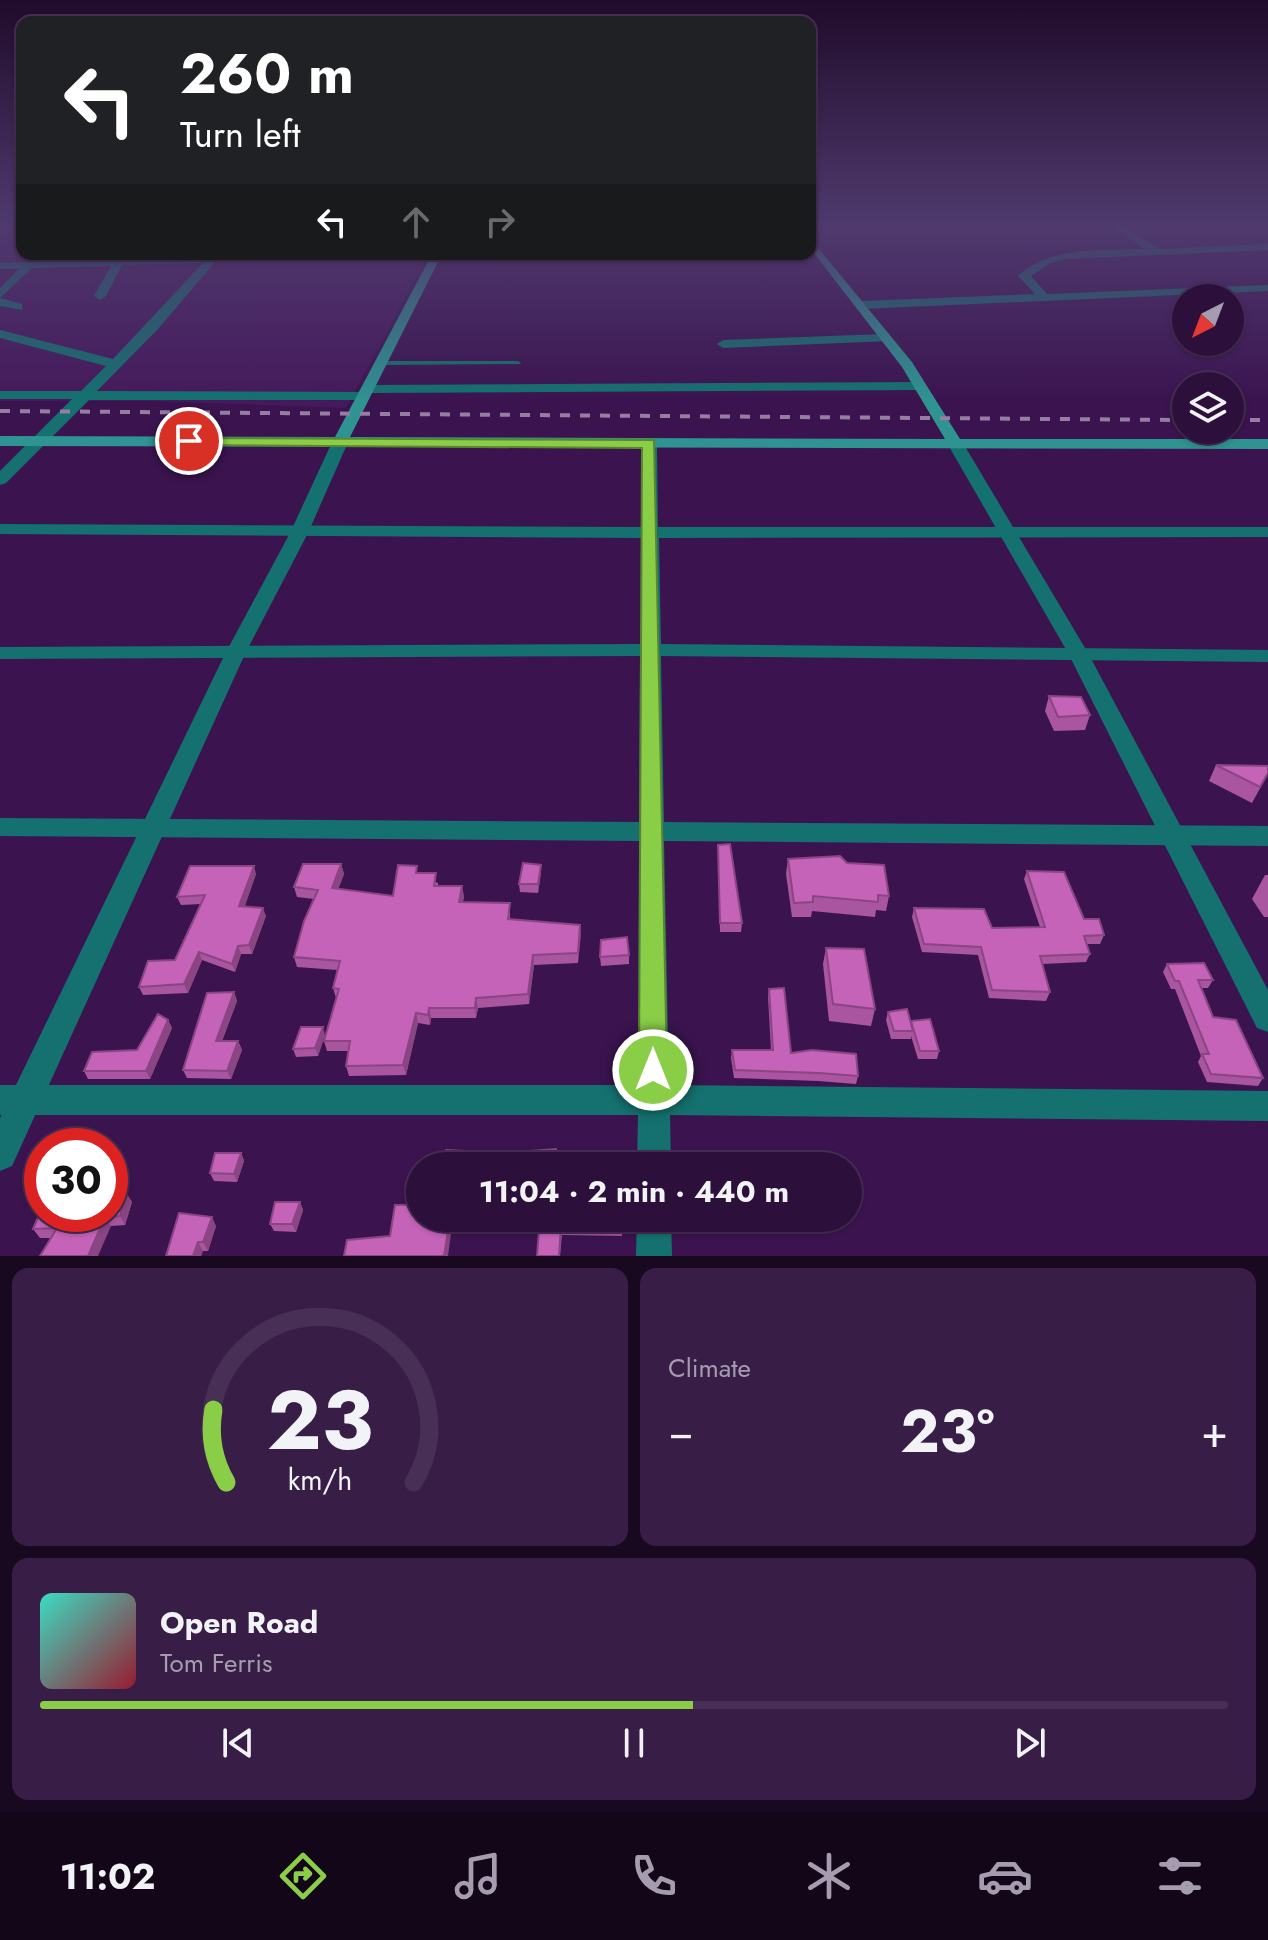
<!DOCTYPE html>
<meta charset="utf-8">
<style>
body{margin:0;font-family:Jost,sans-serif;background:#381d46;color:#f1f3f6;height:100vh;display:flex;flex-direction:column;font-size:30px;white-space:nowrap}
*{box-sizing:border-box;margin:0}
p{font-size:26px;color:#a69caf}
.icon{flex:none;width:44px;height:44px;fill:none;stroke:currentColor;stroke-width:2;stroke-linecap:round;stroke-linejoin:round}
.map{position:relative;height:1256px;overflow:hidden}
.side{display:flex;flex-direction:column;gap:12px;padding:12px;background:#180820;flex:1}
.side>*{flex:none}
.top-card{position:absolute;left:16px;top:16px;width:800px;height:244px;border-radius:16px;box-shadow:0 2px 6px #0004,0 0 0 2px #482f55;background:#202124;color:#fff;overflow:hidden}
.needle{width:52px;rotate:222deg}
.buttons{position:absolute;left:1172px;top:284px;display:grid;gap:16px}
.buttons a{display:grid;place-items:center;width:72px;height:72px;border-radius:50%;background:#2c0f3b;box-shadow:0 2px 6px #0004,0 0 0 2px #482f55;font-size:40px}
.speed{position:absolute;left:24px;top:1128px;display:flex;gap:16px;font-size:40px;font-weight:700;text-align:center}
.speed>*{display:grid;place-content:center;width:104px;height:104px;border-radius:50%;background:#2c0f3b;box-shadow:0 2px 6px #0004,0 0 0 2px #482f55;line-height:1}
.speed .limit{border:12px solid #d22;background:#fff;color:#111}
.pin{position:absolute;display:grid;place-items:center;width:68px;height:68px;color:#fff;margin:-34px;border:4px solid #fff;border-radius:50%;box-shadow:0 2px 8px #0007}
.me{position:absolute;width:88px;margin:-44px;rotate:0deg;stroke-linejoin:round;filter:drop-shadow(0 0 6px #0008)}
.turn{display:flex;align-items:center;gap:28px;height:168px;padding:0 32px;font-size:36px}
.turn .icon{width:104px;height:104px;stroke-width:2.5}
.turn b{display:block;font-size:56px;line-height:68px}
.lanes{display:flex;align-items:center;height:76px;padding:0 32px;background:#0003;justify-content:center;gap:40px;direction:ltr}
.lanes .off{opacity:.35}
.big{font-size:60px;font-weight:700;line-height:1.1}
.side .card{flex:1;display:flex;flex-direction:column;justify-content:center;gap:12px;min-width:0;padding:0 28px;border-radius:16px;background:#381d46}
.side .dial{align-items:center;gap:0}
.dial svg{height:208px;overflow:visible;fill:none;stroke:#482f55;stroke-width:7;stroke-linecap:round;text-anchor:middle}
.dial text{fill:#f1f3f6;stroke:none}
.song{display:flex;align-items:center;gap:24px}
.cover{width:96px;height:96px;border-radius:12px;background:linear-gradient(135deg,hsl(170 70% 55%),hsl(350 70% 35%))}
.played{height:8px;border-radius:4px;background:linear-gradient(90deg,#8ace47 55%,#482f55 55%)}
.keys{display:flex;justify-content:space-around;direction:ltr}
.heat{display:flex;justify-content:space-between;align-items:center;font-size:44px;direction:ltr}
.side .tiles{flex:1;display:grid;gap:12px;grid-template-columns:1fr 1fr}
.card:last-child{grid-column:span 2}
.trip{position:absolute;left:406px;top:1152px;width:456px;height:80px;border-radius:40px;background:#2c0f3b;box-shadow:0 2px 6px #0004,0 0 0 2px #482f55;font-weight:700;line-height:80px;text-align:center}
.dock{display:flex;height:128px;justify-content:space-around;align-items:center;background:#120618;color:#a69caf}
.dock .icon{width:56px;height:56px}
.dock .on{color:#8ace47}
.dock b{font-size:36px;color:#f1f3f6}
.map>svg:first-child{display:block}
.built{fill:#45195b}
.lines{fill:none;stroke-linecap:round;stroke-linejoin:round}
.service{fill:#14716f;fill-rule:evenodd}
.minor{fill:#14716f;fill-rule:evenodd}
.tertiary{fill:#14716f;fill-rule:evenodd}
.secondary{fill:#2e9391;fill-rule:evenodd}
.rail{stroke:#967ea3;stroke-width:4;stroke-dasharray:10 10;stroke-linecap:butt}
.wall{fill:#a9559f}
.shaded-wall{fill:#8a4582}
.building{fill:#c563b9;stroke:#8a4582;stroke-width:2}
.route{fill:#8ace47;stroke:#5a862e;stroke-width:2}
</style>
<div class="map">
<svg width="1268" height="1256" viewBox="0 0 1268 1256">
<rect width="100%" height="100%" fill="#3b144f"/>
<path class="built" d="M0,225H22V254H429L346,408L151,401H0Z"/>
<g class="lines">
<path class="service" d="M518,361L521,363L520,364L381,365L378,363L381,361Z"/>
<g class="minor">
<path d="M1108,225H1120L1159,249L1268,244V250L1066,259L1050,263L1031,276L1047,294L1268,285V291L862,309L856,305L862,301L1035,294L1018,276C1051,245 1103,251 1145,249Z"/>
<path d="M118,254H128L126,259L211,254H386L381,257L215,262L158,329L97,391L362,392V386L367,385L918,382L925,386L918,390L369,393V399L364,400H89L6,483L0,485V471L72,399H0V391H81L106,366L0,338V330L113,359L203,263L122,265L106,296L100,300L94,296L111,266L32,268L0,298L22,304V310L0,306V288L19,269H0V263L115,259Z"/>
<path d="M885,334L890,335V341L723,348L717,344L723,340Z"/>
<path d="M649,438L657,443L658,527H1268V537L659,538L661,644L1268,650V662L661,656L664,822L1268,826V846L664,841L669,1085L1268,1091V1121L670,1115L671,1166H637L638,1115H0V1085H638L639,841L0,836V818L639,822L640,656L0,659V647L640,644L641,538L0,534V524L641,527V443Z"/>
<path d="M637,1218H671L672,1256H636Z"/>
</g>
<g class="tertiary">
<path d="M341,435L349,440L308,533L245,654L12,1166L0,1171V1118L225,654L290,533L333,440Z"/>
<path d="M955,438L963,443L1088,653L1268,990V1032L1257,1028L1068,653L947,443Z"/>
</g>
<path class="secondary" d="M810,238L912,362L960,439H1268V449L0,446V436L335,437L432,254H442L350,437L945,439L902,367L810,248Z"/>
<g class="rail">
<path d="M0,411L1186,420"/>
<path d="M1230,420H1268"/>
</g>
</g>
<g class="wall">
<path d="M1049,696L1090,715L1085,730L1054,731L1045,711Z"/>
<path d="M1216,765L1264,781L1252,803L1209,781Z"/>
<path d="M718,845L742,923L741,932H720Z"/>
<path d="M788,859L847,863L889,896L886,911L876,910L875,917L812,911L811,917H792L786,874Z"/>
<path d="M341,864L344,874L338,889L393,896L418,873L438,883V886L464,896L463,902L510,903V919L580,925L578,963L534,965L529,1004L478,1008L476,1018H431L430,1025L418,1023L406,1075L349,1076L346,1066L349,1051H327L324,1041L336,998L333,988L337,970L297,967L294,957L314,899L297,897L294,887Z"/>
<path d="M541,865V873L538,893L520,892L519,884Z"/>
<path d="M1027,871L1104,935L1100,944H1086L1090,954L1086,962L1042,964L1050,992L1046,1001L989,998L978,955L922,952L912,917L914,908L992,928L1040,927L1024,879Z"/>
<path d="M256,874L244,907L266,916L252,954H241L235,972L202,960L188,993L143,995L139,987L175,960L201,904L181,905L177,897Z"/>
<path d="M1265,875H1268V917H1264L1252,899Z"/>
<path d="M826,948L875,1009L871,1026L829,1021L823,964Z"/>
<path d="M629,955V964L601,966L600,957Z"/>
<path d="M1167,964L1213,980L1208,988H1202L1213,1017L1263,1078L1258,1086L1207,1082L1198,1062L1201,1056L1175,989H1171L1163,972Z"/>
<path d="M769,989L791,1053L858,1076L856,1084L818,1081L734,1078L731,1058L732,1050H771L768,997Z"/>
<path d="M234,992L237,1001L222,1041H238L242,1050L231,1079L187,1078L183,1070Z"/>
<path d="M888,1012L911,1023L939,1051L937,1059H918L911,1036V1039H891L886,1020Z"/>
<path d="M168,1020L172,1028L150,1079H88L84,1071L137,1050Z"/>
<path d="M325,1035L318,1056L296,1057L293,1049Z"/>
<path d="M110,1152L120,1153L125,1162L111,1194L126,1193L132,1202L125,1225L111,1226L51,1238H40L33,1229Z"/>
<path d="M241,1153L244,1161L237,1182L214,1181L210,1173Z"/>
<path d="M300,1202L303,1210L296,1232L274,1231L270,1224Z"/>
<path d="M540,1218H623L622,1236L562,1235L560,1256H537Z"/>
<path d="M216,1226L208,1251H203L201,1256H166Z"/>
</g>
<g class="shaded-wall">
<path d="M341,864L344,874L335,898L332,888Z"/>
<path d="M541,865V873L538,893V884Z"/>
<path d="M254,866L256,874L242,915L239,906Z"/>
<path d="M462,886L464,896L461,912L459,902Z"/>
<path d="M263,908L266,916L252,954L249,945Z"/>
<path d="M580,925L581,935L578,963V953Z"/>
<path d="M238,946L241,954L235,972L232,964Z"/>
<path d="M199,952L202,960L188,993L184,984Z"/>
<path d="M533,955L534,965L529,1004L528,994Z"/>
<path d="M234,992L237,1001L219,1049L216,1041Z"/>
<path d="M476,998L478,1008L476,1018L475,1008Z"/>
<path d="M429,1008L431,1018L430,1025L428,1015Z"/>
<path d="M416,1013L418,1023L406,1075L403,1065Z"/>
<path d="M168,1020L172,1028L150,1079L146,1071Z"/>
<path d="M323,1027L325,1035L318,1056L315,1048Z"/>
<path d="M238,1041L242,1050L231,1079L227,1071Z"/>
<path d="M465,1151L466,1160L465,1166H461Z"/>
<path d="M120,1153L125,1162L110,1197V1175Z"/>
<path d="M241,1153L244,1161L237,1182L234,1174Z"/>
<path d="M126,1193L132,1202L125,1225L120,1216Z"/>
<path d="M300,1202L303,1210L296,1232L292,1224Z"/>
<path d="M105,1217L111,1226L98,1256H88Z"/>
<path d="M212,1217L216,1226L208,1251L203,1242Z"/>
<path d="M450,1218H453L448,1256H444Z"/>
<path d="M198,1242L203,1251L201,1256H193Z"/>
</g>
<g class="building">
<path d="M1049,696L1081,697L1090,715L1058,717Z"/>
<path d="M1216,765L1268,766V773L1260,787Z"/>
<path d="M730,844L742,923H720L718,845Z"/>
<path d="M840,856L847,863L884,865L889,896L878,895V902L813,896V902L794,903L788,859Z"/>
<path d="M523,863L541,865L538,884H519Z"/>
<path d="M303,864H341L332,888L393,896L398,865L417,866L416,873H436L434,886H462L459,902L510,903L508,919L580,925L578,953L533,955L528,994L476,998L475,1008H429L428,1015L416,1013L403,1065L346,1066L350,1041H324L339,989L333,988L340,961L294,957L304,921L318,890L294,887Z"/>
<path d="M190,866H254L239,906L263,908L249,945L238,946L232,964L199,952L184,984L139,987L148,961L175,960L205,895L177,897Z"/>
<path d="M1027,871L1064,872L1084,919H1099L1104,935L1084,936L1090,954L1040,956L1050,992L992,990L981,947L924,944L914,908L984,909L992,928L1045,927Z"/>
<path d="M627,937L629,955L600,957L601,940Z"/>
<path d="M826,948L864,949L875,1009L833,1004Z"/>
<path d="M1204,963L1213,980H1198L1213,1017L1236,1020L1263,1078L1211,1074L1202,1054H1209L1179,981H1175L1167,964Z"/>
<path d="M784,988L791,1053L812,1050L856,1054L858,1076L819,1073L735,1070L732,1050H773L769,989Z"/>
<path d="M234,992L216,1041H238L227,1071L183,1070L207,993Z"/>
<path d="M907,1009L913,1031H894L888,1012Z"/>
<path d="M158,1014L168,1020L146,1071H84L92,1052L137,1050Z"/>
<path d="M930,1019L939,1051H920L911,1021Z"/>
<path d="M301,1027H323L315,1048L293,1049Z"/>
<path d="M556,1149L555,1166H532L531,1151Z"/>
<path d="M446,1150L465,1151L461,1166H442Z"/>
<path d="M110,1152L120,1153L110,1175Z"/>
<path d="M215,1153H241L234,1174L210,1173Z"/>
<path d="M126,1193L120,1216L105,1217L88,1256H40L57,1228L33,1229L42,1208V1214H110V1194Z"/>
<path d="M275,1202H300L292,1224H270Z"/>
<path d="M395,1205H420V1218H450L444,1256H344L347,1240L390,1236Z"/>
<path d="M179,1213L212,1217L203,1242H198L193,1256H166Z"/>
<path d="M540,1218H622V1226H561L559,1256H537Z"/>
</g>
<linearGradient id="sky" x2="0" y2="1"><stop stop-color="#200b2b"/><stop offset="0.56" stop-color="#4f3a6e"/><stop offset="1" stop-color="#4f3a6e" stop-opacity="0"/></linearGradient>
<rect width="1268" height="401" fill="url(#sky)"/>
<path class="route" d="M184,438L654,440L667,1070L663,1080L653,1083L643,1080L639,1070L642,448L189,445L184,444Z"/>
</svg>
<div class="buttons">
<a><svg class="needle" viewBox="-14 -14 28 28"><path d="M0-13l5 13h-10z" fill="#e53935"/><path d="M0 13l5-13h-10z" fill="#a69caf"/></svg></a>
<a><svg class="icon" aria-label="layers" viewBox="0 0 24 24"><path d="M12 4l9 5-9 5-9-5zM3 14l9 5 9-5"/></svg></a>
</div>
<div class="speed"><div class="limit">30</div></div>
<div class="pin" style="left:189px;top:441px;background:#d93025"><svg class="icon" aria-label="arrive" viewBox="0 0 24 24"><path d="M6 21V4h12l-3 4 3 4H6"/></svg></div>
<svg class="me" style="left:653px;top:1070px" viewBox="-20 -20 40 40"><circle r="17" fill="#8ace47" stroke="#fff" stroke-width="3"/><path d="M0-11L8 9 0 5-8 9z" fill="#fff"/></svg>
<div class="trip">11:04 · 2 min · 440 m</div>
<div class="top-card">
<div class="turn"><svg class="icon" aria-label="left" viewBox="0 0 24 24"><path d="M17 20v-9H6M10 6l-5 5 5 5"/></svg><div><b>260 m</b>Turn left</div></div>
<div class="lanes"><svg class="icon" aria-label="left" viewBox="0 0 24 24"><path d="M17 20v-9H6M10 6l-5 5 5 5"/></svg><svg class="icon off" aria-label="ahead" viewBox="0 0 24 24"><path d="M12 20V5M6 11l6-6 6 6"/></svg><svg class="icon off" aria-label="right" viewBox="0 0 24 24"><path d="M7 20v-9h11M14 6l5 5-5 5"/></svg></div>
</div>
</div>
<section class="side">
<div class="tiles">
<div class="card dial"><svg viewBox="0 0 100 80">
<path d="M14 69A42 42 0 1 1 86 69"/>
<path d="M14 69A42 42 0 0 1 9 41" stroke="#8ace47"/>
<text x="50" y="56" font-size="32" font-weight="700">23</text>
<text x="50" y="72" font-size="11">km/h</text>
</svg></div>
<div class="card"><p>Climate</p>
<div class="heat"><a>−</a><b class="big">23°</b><a>+</a></div>
</div>
<div class="card">
<div class="song"><i class="cover"></i><div><b>Open Road</b><p>Tom Ferris</p></div></div>
<div class="played"></div>
<div class="keys"><svg class="icon" aria-label="previous" viewBox="0 0 24 24"><path d="M18 5L8 12l10 7zM5 5v14"/></svg><svg class="icon" aria-label="pause" viewBox="0 0 24 24"><path d="M8 5v14M16 5v14"/></svg><svg class="icon" aria-label="next" viewBox="0 0 24 24"><path d="M6 5l10 7-10 7zM19 5v14"/></svg></div>
</div>
</div>
</section>
<nav class="dock">
<b>11:02</b>
<svg class="icon on" aria-label="directions" viewBox="0 0 24 24"><path d="M12 3l9 9-9 9-9-9zM9 14v-3h6M13 9l2 2-2 2"/></svg>
<svg class="icon" aria-label="music" viewBox="0 0 24 24"><path d="M9 18V5l10-2v13"/><circle cx="6" cy="18" r="3"/><circle cx="16" cy="16" r="3"/></svg>
<svg class="icon" aria-label="phone" viewBox="0 0 24 24"><path d="M5 4h4l2 5-3 2q2 4 5 5l2-3 5 2v4C11 20 4 13 5 4z"/></svg>
<svg class="icon" aria-label="climate" viewBox="0 0 24 24"><path d="M12 3v18M4 7l16 10M4 17L20 7"/></svg>
<svg class="icon" aria-label="car" viewBox="0 0 24 24"><path d="M5 17H2v-5l4-1 3-4h7l3 4 3 1v5h-3M9 17h6M6 11h13"/><circle cx="7" cy="17" r="2"/><circle cx="17" cy="17" r="2"/></svg>
<svg class="icon" aria-label="filters" viewBox="0 0 24 24"><path d="M4 7h16M4 17h16"/><circle cx="9" cy="7" r="2"/><circle cx="15" cy="17" r="2"/></svg>
</nav>
